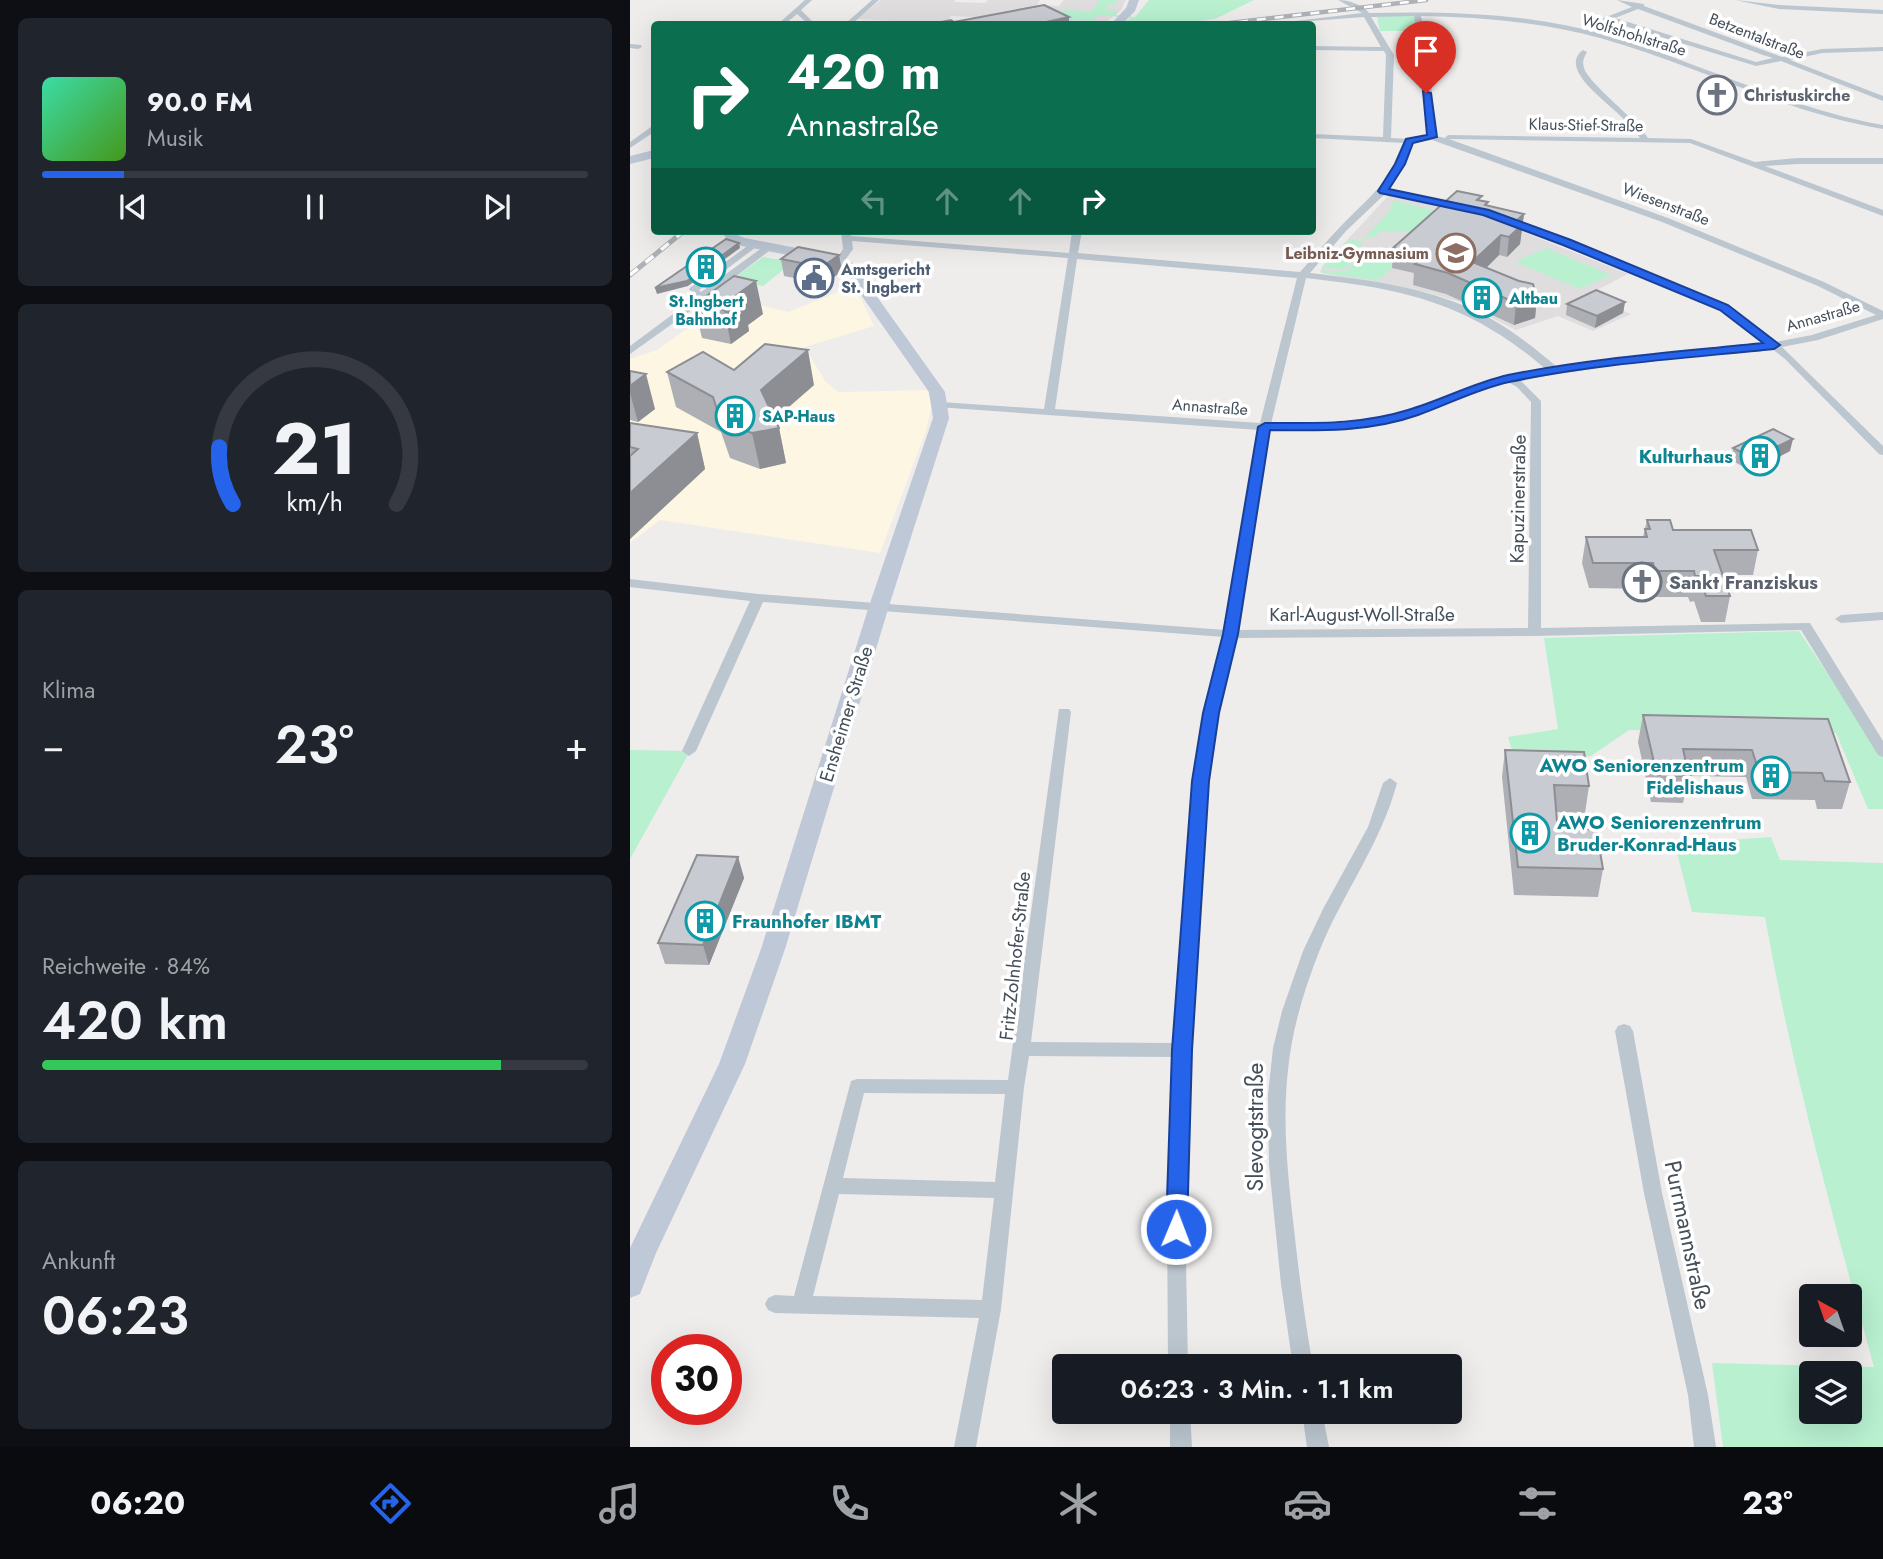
<!DOCTYPE html>
<html lang="de">
<meta charset="utf-8">
<style>
body{margin:0;font-family:Jost,sans-serif;background:#20242c;color:#f1f3f6;height:100vh;display:flex;flex-direction:column;font-size:26px;white-space:nowrap}
*{box-sizing:border-box;margin:0}
p{font-size:23px;color:#9ea1a6}
.icon{flex:none;width:38px;height:38px;fill:none;stroke:currentColor;stroke-width:2;stroke-linecap:round;stroke-linejoin:round}
.map{position:relative;flex:1;overflow:hidden}
.drawer{display:flex;flex-direction:column;gap:18px;padding:18px;background:#0d0f14;width:630px}
.drawer>*{flex:none}
.hud{position:absolute;left:21px;top:21px;width:665px;height:214px;border-radius:7px;box-shadow:0 7px 28px #0002;background:#0b6e4f;color:#fff;overflow:hidden}
.needle{width:46px;rotate:320deg}
.tools{position:absolute;left:1169px;top:1284px;display:grid;gap:14px}
.tools a{display:grid;place-items:center;width:63px;height:63px;border-radius:7px;background:#171b24;box-shadow:0 7px 28px #0002;font-size:35px}
.speed{position:absolute;left:21px;top:1334px;display:flex;gap:14px;font-size:35px;font-weight:700;text-align:center}
.speed>*{display:grid;place-content:center;width:91px;height:91px;border-radius:50%;background:#171b24;box-shadow:0 7px 28px #0002;line-height:1}
.speed .limit{border:10px solid #d22;background:#fff;color:#111}
.pin{position:absolute;display:grid;place-items:center;width:60px;height:60px;color:#fff;margin:-72px -30px;border-radius:50% 50% 50% 0;rotate:-45deg;box-shadow:0 0 7px #0007}
.pin .icon{rotate:45deg}
.me{position:absolute;width:77px;margin:-38px;rotate:1deg;stroke-linejoin:round;filter:drop-shadow(0 0 5px #0008)}
.turn{display:flex;align-items:center;gap:24px;height:147px;padding:0 21px;font-size:32px}
.turn .icon{width:91px;height:91px;stroke-width:2.5}
.turn b{display:block;font-size:49px;line-height:60px}
.lanes{display:flex;align-items:center;height:66px;padding:0 21px;background:#0003;justify-content:center;gap:35px;direction:ltr}
.lanes .off{opacity:.35}
.big{font-size:52px;font-weight:600;line-height:1.1}
.drawer .tile{flex:1;display:flex;flex-direction:column;justify-content:center;gap:10px;min-width:0;padding:0 24px;border-radius:10px;background:#20242c}
.drawer .dial{align-items:center;gap:0}
.dial svg{height:182px;overflow:visible;fill:none;stroke:#363941;stroke-width:7;stroke-linecap:round;text-anchor:middle}
.dial text{fill:#f1f3f6;stroke:none}
.song{display:flex;align-items:center;gap:21px}
.cover{width:84px;height:84px;border-radius:10px;background:linear-gradient(135deg,hsl(160 70% 55%),hsl(100 70% 35%))}
.played{height:7px;border-radius:4px;background:linear-gradient(90deg,#2563eb 15%,#363941 15%)}
.keys{display:flex;justify-content:space-around;direction:ltr}
.heat{display:flex;justify-content:space-between;align-items:center;font-size:38px;direction:ltr}
.charge{height:10px;border-radius:5px;background:linear-gradient(90deg,#34c759 84%,#363941 0)}
.trip{position:absolute;left:422px;top:1354px;width:410px;height:70px;border-radius:7px;background:#171b24;box-shadow:0 7px 28px #0002;font-weight:600;line-height:70px;text-align:center}
.tabs{display:flex;height:112px;justify-content:space-around;align-items:center;background:#090b0e;color:#9ea1a6}
.tabs .icon{width:49px;height:49px}
.tabs .selected{color:#2563eb}
.tabs b{font-size:32px;color:#f1f3f6}
main{display:flex;flex:1;min-height:0}
.map>svg:first-child{display:block}
.commercial{fill:#fcf6e3}
.education{fill:#e0ddde}
.green{fill:#b8f0d0;fill-rule:evenodd}
.lines{fill:none;stroke-linecap:round;stroke-linejoin:round}
.street{fill:#bcc6cf;fill-rule:evenodd}
.secondary{fill:#bec8d6;fill-rule:evenodd}
.rail-far1-casing{stroke:#aeb1b7;stroke-width:4.5}
.rail-casing{stroke:#aeb1b7;stroke-width:5}
.rail-far1{stroke:#fff;stroke-width:2.5;stroke-dasharray:9;stroke-linecap:butt}
.rail{stroke:#fff;stroke-width:3.5;stroke-dasharray:10;stroke-linecap:butt}
.wall{fill:#adafb5}
.shaded-wall{fill:#8d8e93}
.building{fill:#c9cbd2;stroke:#8d8e93;stroke-width:2}
.route{fill:#2563eb;stroke:#184099;stroke-width:2}
.labels{text-anchor:middle;dominant-baseline:central;stroke-width:7;stroke-linejoin:round;paint-order:stroke}
.far-street-label{font-size:16px;fill:#444f5a;stroke:#fff}
.far-worship-label{font-size:16px;font-weight:bold;fill:#5b616d;stroke:#fff;text-anchor:start}
.far-education-label{font-size:16px;font-weight:bold;fill:#785e54;stroke:#fff;text-anchor:end}
.far-service-label{font-size:16px;font-weight:bold;fill:#4e5e75;stroke:#fff;text-anchor:start}
.far-culture-label{font-size:16px;font-weight:bold;fill:#0d838f;stroke:#fff;text-anchor:start}
.culture-label{font-size:19px;font-weight:bold;fill:#0d838f;stroke:#fff;text-anchor:end}
.street-label{font-size:19px;fill:#444f5a;stroke:#fff}
.worship-label{font-size:19px;font-weight:bold;fill:#5b616d;stroke:#fff;text-anchor:start}
.near-street-label{font-size:23px;fill:#444f5a;stroke:#fff}
</style>
<main>
<section class="drawer">
<div class="tile">
<div class="song"><i class="cover"></i><div><b>90.0 FM</b><p>Musik</p></div></div>
<div class="played"></div>
<div class="keys"><svg class="icon" aria-label="previous" viewBox="0 0 24 24"><path d="M18 5L8 12l10 7zM5 5v14"/></svg><svg class="icon" aria-label="pause" viewBox="0 0 24 24"><path d="M8 5v14M16 5v14"/></svg><svg class="icon" aria-label="next" viewBox="0 0 24 24"><path d="M6 5l10 7-10 7zM19 5v14"/></svg></div>
</div>
<div class="tile dial"><svg viewBox="0 0 100 80">
<path d="M14 69A42 42 0 1 1 86 69"/>
<path d="M14 69A42 42 0 0 1 8 44" stroke="#2563eb"/>
<text x="50" y="56" font-size="32" font-weight="700">21</text>
<text x="50" y="72" font-size="11">km/h</text>
</svg></div>
<div class="tile"><p>Klima</p>
<div class="heat"><a>−</a><b class="big">23°</b><a>+</a></div>
</div>
<div class="tile"><p>Reichweite · 84%</p><b class="big">420 km</b><div class="charge"></div></div>
<div class="tile"><p>Ankunft</p><b class="big">06:23</b></div>
</section>
<div class="map">
<svg width="1253" height="1447" viewBox="0 0 1253 1447">
<rect width="100%" height="100%" fill="#efecec"/>
<path class="commercial" d="M211,291L230,297L244,326L175,347L195,381L208,392L297,390L302,404L296,431L250,553L30,520L0,543V359L27,350L99,298L158,312Z"/>
<g class="education">
<path d="M251,0H325L324,2L355,3L358,0H410L407,5L429,6L434,0H496L491,10L475,23L321,16L315,24L227,19Z"/>
<path d="M759,195L851,215L998,274L957,295L1001,314L963,331L928,316L886,330L830,302L799,293L691,273L692,267Z"/>
</g>
<g class="green">
<path d="M469,0H487L485,5L478,4L475,10L488,11L486,15L505,17L519,0H624L585,19L548,24H489L501,18L467,15L464,21L430,20L433,10L462,11Z"/>
<path d="M747,16H785L786,31H750Z"/>
<path d="M764,200L809,212L787,232L751,231L744,237L733,239L759,212Z"/>
<path d="M720,239L734,243L728,248L740,250L730,259L725,257L719,262L723,263L711,270L692,267Z"/>
<path d="M916,248L981,275L950,289L885,262Z"/>
<path d="M742,254L770,260L752,278L743,280L690,272L691,270L713,272Z"/>
<path d="M133,257L163,262L133,286L102,280Z"/>
<path d="M1169,631L1253,756V809H1238L1206,733L999,730L961,756L886,765L878,737L928,729L914,638Z"/>
<path d="M0,750L60,751L0,859Z"/>
<path d="M1141,837L1150,860L1253,863V1447H1093L1082,1363L1244,1367C1203,1218 1162,1069 1135,917L1062,912L1045,844ZM1181,1374H1220V1412H1181Z"/>
</g>
<g class="lines">
<g class="street">
<path d="M175,0H182L171,10L185,24H178L167,14L155,24H148Z"/>
<path d="M242,0H249L222,24H215Z"/>
<path d="M708,0C718,0 732,4 739,13C818,11 899,13 976,35C1069,62 1156,108 1253,125V129C1151,112 1068,65 970,38C912,22 851,17 791,16L799,60L806,136L815,138L818,135L1010,138C996,115 954,90 947,69C944,61 947,54 953,50L957,52C954,57 952,62 954,68C958,83 1005,118 1018,138L1061,139L1125,162L1167,158H1253V164H1167L1135,166L1253,210V216L1060,143L819,139L1038,218L1194,282L1253,311V319L1188,340L1152,347L1253,446V455L1249,454L1155,359L1141,348L986,365L890,380L911,401V628L1180,623L1253,741V757L1248,755L1171,630L904,636L607,638L588,713L577,781L561,1050L555,1208L558,1367H538L537,1208L543,1057L399,1056L394,1087L371,1309L346,1447H324L349,1318L145,1313L138,1310L135,1304L138,1298L145,1295L164,1296L221,1081L227,1079L378,1080L429,709H439L441,712L401,1042L544,1043L563,781L574,713L594,637L133,602L66,751L59,756L52,751L120,601L0,587V579L128,594L595,630L629,430L307,407L306,405L311,402L414,409L438,258L222,241L223,249L213,263L205,261L213,249L211,231H221V236L439,253L442,231H452L448,253L670,272C684,257 696,241 711,226C741,195 757,186 774,143L682,138V134L753,137L756,55L754,51L682,50V46L751,47L734,17L640,24L732,13ZM784,16L792,60L798,135L779,139L761,138L764,55L741,17ZM802,140L1032,222L1188,286L1246,315L1182,335L1146,342L1098,305L880,218H874V222L1090,309L1134,343L986,359L928,368C906,349 883,331 858,317C804,288 740,280 680,273L716,231L755,194L834,209V205L758,189L774,164L782,143ZM447,259L667,278L630,423L425,409ZM676,278C776,289 839,303 917,370L845,384L779,411L721,424H641ZM878,382L887,387L901,402L898,628L608,630L640,430H721L786,415L852,388ZM234,1093L375,1094L365,1182L213,1178ZM209,1194L364,1198L352,1300L183,1296Z"/>
<path d="M987,0L1014,4V6L1152,57L1192,49L1253,47V51L1192,53L1160,60L1253,96V101L1151,61L1126,66L979,21L953,30V26L1002,7ZM1008,9L1133,55L1143,58L1126,62L985,18Z"/>
<path d="M1105,0L1149,5L1253,10V14L1149,9Z"/>
<path d="M0,44L11,45L12,47L8,49L0,48Z"/>
<path d="M21,127H24V132L0,148V142Z"/>
<path d="M123,242L126,243V247L69,290L71,292L136,245L144,247L77,299L0,354V346L66,297L59,289L61,287Z"/>
<path d="M1253,612V620L1211,623L1205,619L1211,615Z"/>
<path d="M760,778L767,783C751,844 712,894 689,952C674,990 662,1029 658,1070C652,1123 658,1177 664,1229C669,1275 675,1321 683,1367H663L651,1284L639,1165L638,1095L643,1048L652,1011L673,951L693,909L738,827L753,783Z"/>
<path d="M994,1024L1000,1026L1003,1031L1032,1193L1078,1395L1086,1447H1064L1058,1395L1014,1193L985,1031L988,1026Z"/>
<path d="M540,1412H560L562,1447H540Z"/>
<path d="M672,1412H692L699,1447H677Z"/>
</g>
<g class="secondary">
<path d="M499,0H509L505,11L492,24H481L496,8Z"/>
<path d="M24,150V158L0,164V156Z"/>
<path d="M92,231H106L109,236L115,238L197,254L223,263L315,392L319,418L259,606L155,949L115,1064L26,1253L10,1294L0,1298V1248L89,1064L131,949L239,606L303,418L299,392L213,269L194,262L107,245L98,242Z"/>
</g>
<defs>
<path id="rail-far1" d="M591,24L796,0"/>
<path id="rail" d="M0,275L54,231"/>
</defs>
<use href="#rail-far1" class="rail-far1-casing"/>
<use href="#rail" class="rail-casing"/>
<use href="#rail-far1" class="rail-far1"/>
<use href="#rail" class="rail"/>
</g>
<g class="wall">
<path d="M851,201L857,206L894,214L890,244L877,257L869,255L856,268L907,297L905,318L884,325L816,294L783,285L784,273L762,268L763,248Z"/>
<path d="M168,247L212,271L195,284L154,276L151,259Z"/>
<path d="M995,302L993,313L965,328L936,315L937,304Z"/>
<path d="M64,305L133,314L118,325L119,331L101,344L72,338Z"/>
<path d="M104,370L184,385L145,419L149,428L156,463L130,469L100,458L91,432L46,407L37,372Z"/>
<path d="M0,371L25,409L8,422L0,420Z"/>
<path d="M0,423L67,433L75,469L0,539Z"/>
<path d="M1103,448L1160,451L1121,471L1101,460Z"/>
<path d="M1017,520L1043,530L1128,550L1123,575H1093L1100,596L1095,622H1071L1064,601L1060,602L1058,597H1020L1018,589L959,588L952,563L956,537H1013Z"/>
<path d="M1013,715L1220,782L1212,809H1187L1185,800L1122,799L1116,777L1059,776L1053,803L1021,802L1008,742Z"/>
<path d="M875,750L959,786L955,813L926,812L927,821L973,869L968,897L884,895L872,777Z"/>
<path d="M108,857L114,878L79,965L35,964L28,943Z"/>
</g>
<g class="shaded-wall">
<path d="M439,17V24H407Z"/>
<path d="M894,214L890,244L877,257L879,237L885,222Z"/>
<path d="M871,235L869,255L841,283L842,262Z"/>
<path d="M109,243L110,248L58,286L27,294L25,288Z"/>
<path d="M209,255L212,271L195,284L192,267Z"/>
<path d="M126,281L133,314L118,325L119,331L101,344L94,310L105,296Z"/>
<path d="M907,297L905,318L884,325L886,303Z"/>
<path d="M995,302L993,313L965,328L967,316Z"/>
<path d="M178,350L184,385L138,425L131,390Z"/>
<path d="M16,374L25,409L8,422L0,393V386Z"/>
<path d="M149,428L156,463L130,469L122,433Z"/>
<path d="M67,433L75,469L0,539V493Z"/>
<path d="M1163,439L1160,451L1121,471L1123,458Z"/>
<path d="M108,857L114,878L79,965L73,945Z"/>
</g>
<g class="building">
<path d="M414,5L439,17L407,24H301L321,20L324,22Z"/>
<path d="M827,191L852,196L847,200L858,202L855,205L894,214L885,222L893,224L879,237L871,235L842,262L889,281L903,284L907,297L886,303L818,273L785,264L797,255L763,248Z"/>
<path d="M96,239L109,243L57,281L25,288Z"/>
<path d="M168,247L209,255L192,267L151,259Z"/>
<path d="M104,276L126,281L105,296L112,297L94,310L64,305Z"/>
<path d="M966,290L995,302L967,316L937,304Z"/>
<path d="M135,344L178,350L131,390L149,428L122,433L91,422L83,397L37,372L73,352L104,370Z"/>
<path d="M0,371L16,374L0,386Z"/>
<path d="M0,423L67,433L0,493V456L8,449L0,447Z"/>
<path d="M1143,429L1163,439L1123,458L1103,448Z"/>
<path d="M1017,520H1040L1043,530H1121L1128,550H1084L1100,596H1076L1069,576H1065L1064,571H1025L1023,563H963L956,537H1017L1015,529H1020Z"/>
<path d="M1013,715L1198,719L1220,782L1195,781L1192,773L1129,772L1122,750L1053,749L1059,776L1027,775Z"/>
<path d="M875,750L954,752L959,786L924,785L927,821L939,829H966L973,869L888,867Z"/>
<path d="M67,855L108,857L73,945L28,943Z"/>
</g>
<path class="route" d="M793,91L801,93L807,137L783,143L775,164L759,189L859,210L941,240L1098,305L1150,345L1144,349C1056,358 965,364 879,382C847,389 819,404 788,415C740,432 691,431 640,430L608,634L589,713L579,781L562,1050L557,1229L554,1235L546,1238L539,1235L536,1229L542,1050L562,781L573,713L593,634L628,427L635,423C684,423 730,425 778,410C812,400 843,383 878,375C962,358 1048,352 1133,343L1090,310L933,245L853,215L750,193L748,191L765,164L776,139L797,135Z"/>
<defs>
<symbol id="church-ring" viewBox="-11 -11 22 22"><circle r="9.5" fill="#fff" stroke="#6b7280" stroke-width="1.5"/><path d="M-1.2-6h2.4v3.5h3.3v2.4h-3.3V6h-2.4V-.1h-3.3v-2.4h3.3Z" fill="#6b7280"/></symbol>
<symbol id="school-ring" viewBox="-11 -11 22 22"><circle r="9.5" fill="#fff" stroke="#8d6e63" stroke-width="1.5"/><path d="M0-5L7-2L0 1L-7-2ZM-4 1L0 2.5L4 1V4Q0 6-4 4Z" fill="#8d6e63"/></symbol>
<symbol id="building-ring" viewBox="-11 -11 22 22"><circle r="9.5" fill="#fff" stroke="#0f9aa8" stroke-width="1.5"/><path d="M-4-6H4V6H1V3H-1V6H-4ZM-2.5-4.3h1.7v1.8h-1.7ZM.8-4.3h1.7v1.8H.8ZM-2.5-1h1.7V.8h-1.7ZM.8-1h1.7V.8H.8Z" fill="#0f9aa8"/></symbol>
<symbol id="civic-ring" viewBox="-11 -11 22 22"><circle r="9.5" fill="#fff" stroke="#5c6f8a" stroke-width="1.5"/><path d="M-.6-6.5H3V-4.5H.6V-3L4-1V1h2V6H-6V1h2V-1L-.6-3ZM-1.2 2.5V6h2.4V2.5Z" fill="#5c6f8a"/></symbol>
</defs>
<g fill-rule="evenodd">
<use href="#church-ring" x="1065" y="73" width="44" height="44"/>
<use href="#school-ring" x="804" y="231" width="44" height="44"/>
<use href="#building-ring" x="54" y="245" width="44" height="44"/>
<use href="#civic-ring" x="162" y="256" width="44" height="44"/>
<use href="#building-ring" x="830" y="276" width="44" height="44"/>
<use href="#building-ring" x="83" y="394" width="44" height="44"/>
<use href="#building-ring" x="1108" y="434" width="44" height="44"/>
<use href="#church-ring" x="990" y="560" width="44" height="44"/>
<use href="#building-ring" x="1119" y="754" width="44" height="44"/>
<use href="#building-ring" x="878" y="811" width="44" height="44"/>
<use href="#building-ring" x="53" y="899" width="44" height="44"/>
</g>
<g class="labels">
<g class="far-street-label">
<text transform="translate(1004 35) rotate(17)">Wolfshohlstraße</text>
<text transform="translate(1127 36) rotate(21)">Betzentalstraße</text>
<text transform="translate(956 125) rotate(1)">Klaus-Stief-Straße</text>
<text transform="translate(1036 204) rotate(21)">Wiesenstraße</text>
<text transform="translate(1193 316) rotate(-16)">Annastraße</text>
<text transform="translate(580 407) rotate(4)">Annastraße</text>
</g>
<g class="far-worship-label">
<text x="1114" y="95">Christuskirche</text>
</g>
<g class="far-education-label">
<text x="799" y="253">Leibniz-Gymnasium</text>
</g>
<g class="far-service-label">
<text x="211" y="269">Amtsgericht<tspan x="211" dy="18">St. Ingbert</tspan></text>
</g>
<g class="far-culture-label">
<text x="879" y="298">Altbau</text>
<text x="76" y="301" text-anchor="middle">St.Ingbert<tspan x="76" dy="18">Bahnhof</tspan></text>
<text x="132" y="416">SAP-Haus</text>
</g>
<g class="culture-label">
<text x="1103" y="456">Kulturhaus</text>
<text x="1114" y="765">AWO Seniorenzentrum<tspan x="1114" dy="22">Fidelishaus</tspan></text>
<text x="927" y="822" text-anchor="start">AWO Seniorenzentrum<tspan x="927" dy="22">Bruder-Konrad-Haus</tspan></text>
<text x="102" y="921" text-anchor="start">Fraunhofer IBMT</text>
</g>
<g class="street-label">
<text transform="translate(888 499) rotate(-89)">Kapuzinerstraße</text>
<text x="732" y="614">Karl-August-Woll-Straße</text>
<text transform="translate(216 714) rotate(-73)">Ensheimer Straße</text>
<text transform="translate(385 956) rotate(-84)">Fritz-Zolnhofer-Straße</text>
</g>
<g class="worship-label">
<text x="1039" y="582">Sankt Franziskus</text>
</g>
<g class="near-street-label">
<text transform="translate(625 1127) rotate(-90)">Slevogtstraße</text>
<text transform="translate(1058 1235) rotate(78)">Purrmannstraße</text>
</g>
</g>
</svg>
<div class="tools">
<a><svg class="needle" viewBox="-14 -14 28 28"><path d="M0-13l5 13h-10z" fill="#e53935"/><path d="M0 13l5-13h-10z" fill="#9ea1a6"/></svg></a>
<a><svg class="icon" aria-label="layers" viewBox="0 0 24 24"><path d="M12 4l9 5-9 5-9-5zM3 14l9 5 9-5"/></svg></a>
</div>
<div class="speed"><div class="limit">30</div></div>
<div class="pin" style="left:796px;top:93px;background:#d93025"><svg class="icon" aria-label="arrive" viewBox="0 0 24 24"><path d="M6 21V4h12l-3 4 3 4H6"/></svg></div>
<svg class="me" style="left:546px;top:1229px" viewBox="-20 -20 40 40"><circle r="17" fill="#2563eb" stroke="#fff" stroke-width="3"/><path d="M0-11L8 9 0 5-8 9z" fill="#fff"/></svg>
<div class="trip">06:23 · 3 Min. · 1.1 km</div>
<div class="hud">
<div class="turn"><svg class="icon" aria-label="right" viewBox="0 0 24 24"><path d="M7 20v-9h11M14 6l5 5-5 5"/></svg><div><b>420 m</b>Annastraße</div></div>
<div class="lanes"><svg class="icon off" aria-label="left" viewBox="0 0 24 24"><path d="M17 20v-9H6M10 6l-5 5 5 5"/></svg><svg class="icon off" aria-label="ahead" viewBox="0 0 24 24"><path d="M12 20V5M6 11l6-6 6 6"/></svg><svg class="icon off" aria-label="ahead" viewBox="0 0 24 24"><path d="M12 20V5M6 11l6-6 6 6"/></svg><svg class="icon" aria-label="right" viewBox="0 0 24 24"><path d="M7 20v-9h11M14 6l5 5-5 5"/></svg></div>
</div>
</div>
</main>
<nav class="tabs">
<b>06:20</b>
<svg class="icon selected" aria-label="directions" viewBox="0 0 24 24"><path d="M12 3l9 9-9 9-9-9zM9 14v-3h6M13 9l2 2-2 2"/></svg>
<svg class="icon" aria-label="music" viewBox="0 0 24 24"><path d="M9 18V5l10-2v13"/><circle cx="6" cy="18" r="3"/><circle cx="16" cy="16" r="3"/></svg>
<svg class="icon" aria-label="phone" viewBox="0 0 24 24"><path d="M5 4h4l2 5-3 2q2 4 5 5l2-3 5 2v4C11 20 4 13 5 4z"/></svg>
<svg class="icon" aria-label="climate" viewBox="0 0 24 24"><path d="M12 3v18M4 7l16 10M4 17L20 7"/></svg>
<svg class="icon" aria-label="car" viewBox="0 0 24 24"><path d="M5 17H2v-5l4-1 3-4h7l3 4 3 1v5h-3M9 17h6M6 11h13"/><circle cx="7" cy="17" r="2"/><circle cx="17" cy="17" r="2"/></svg>
<svg class="icon" aria-label="filters" viewBox="0 0 24 24"><path d="M4 7h16M4 17h16"/><circle cx="9" cy="7" r="2"/><circle cx="15" cy="17" r="2"/></svg>
<b>23°</b>
</nav>
